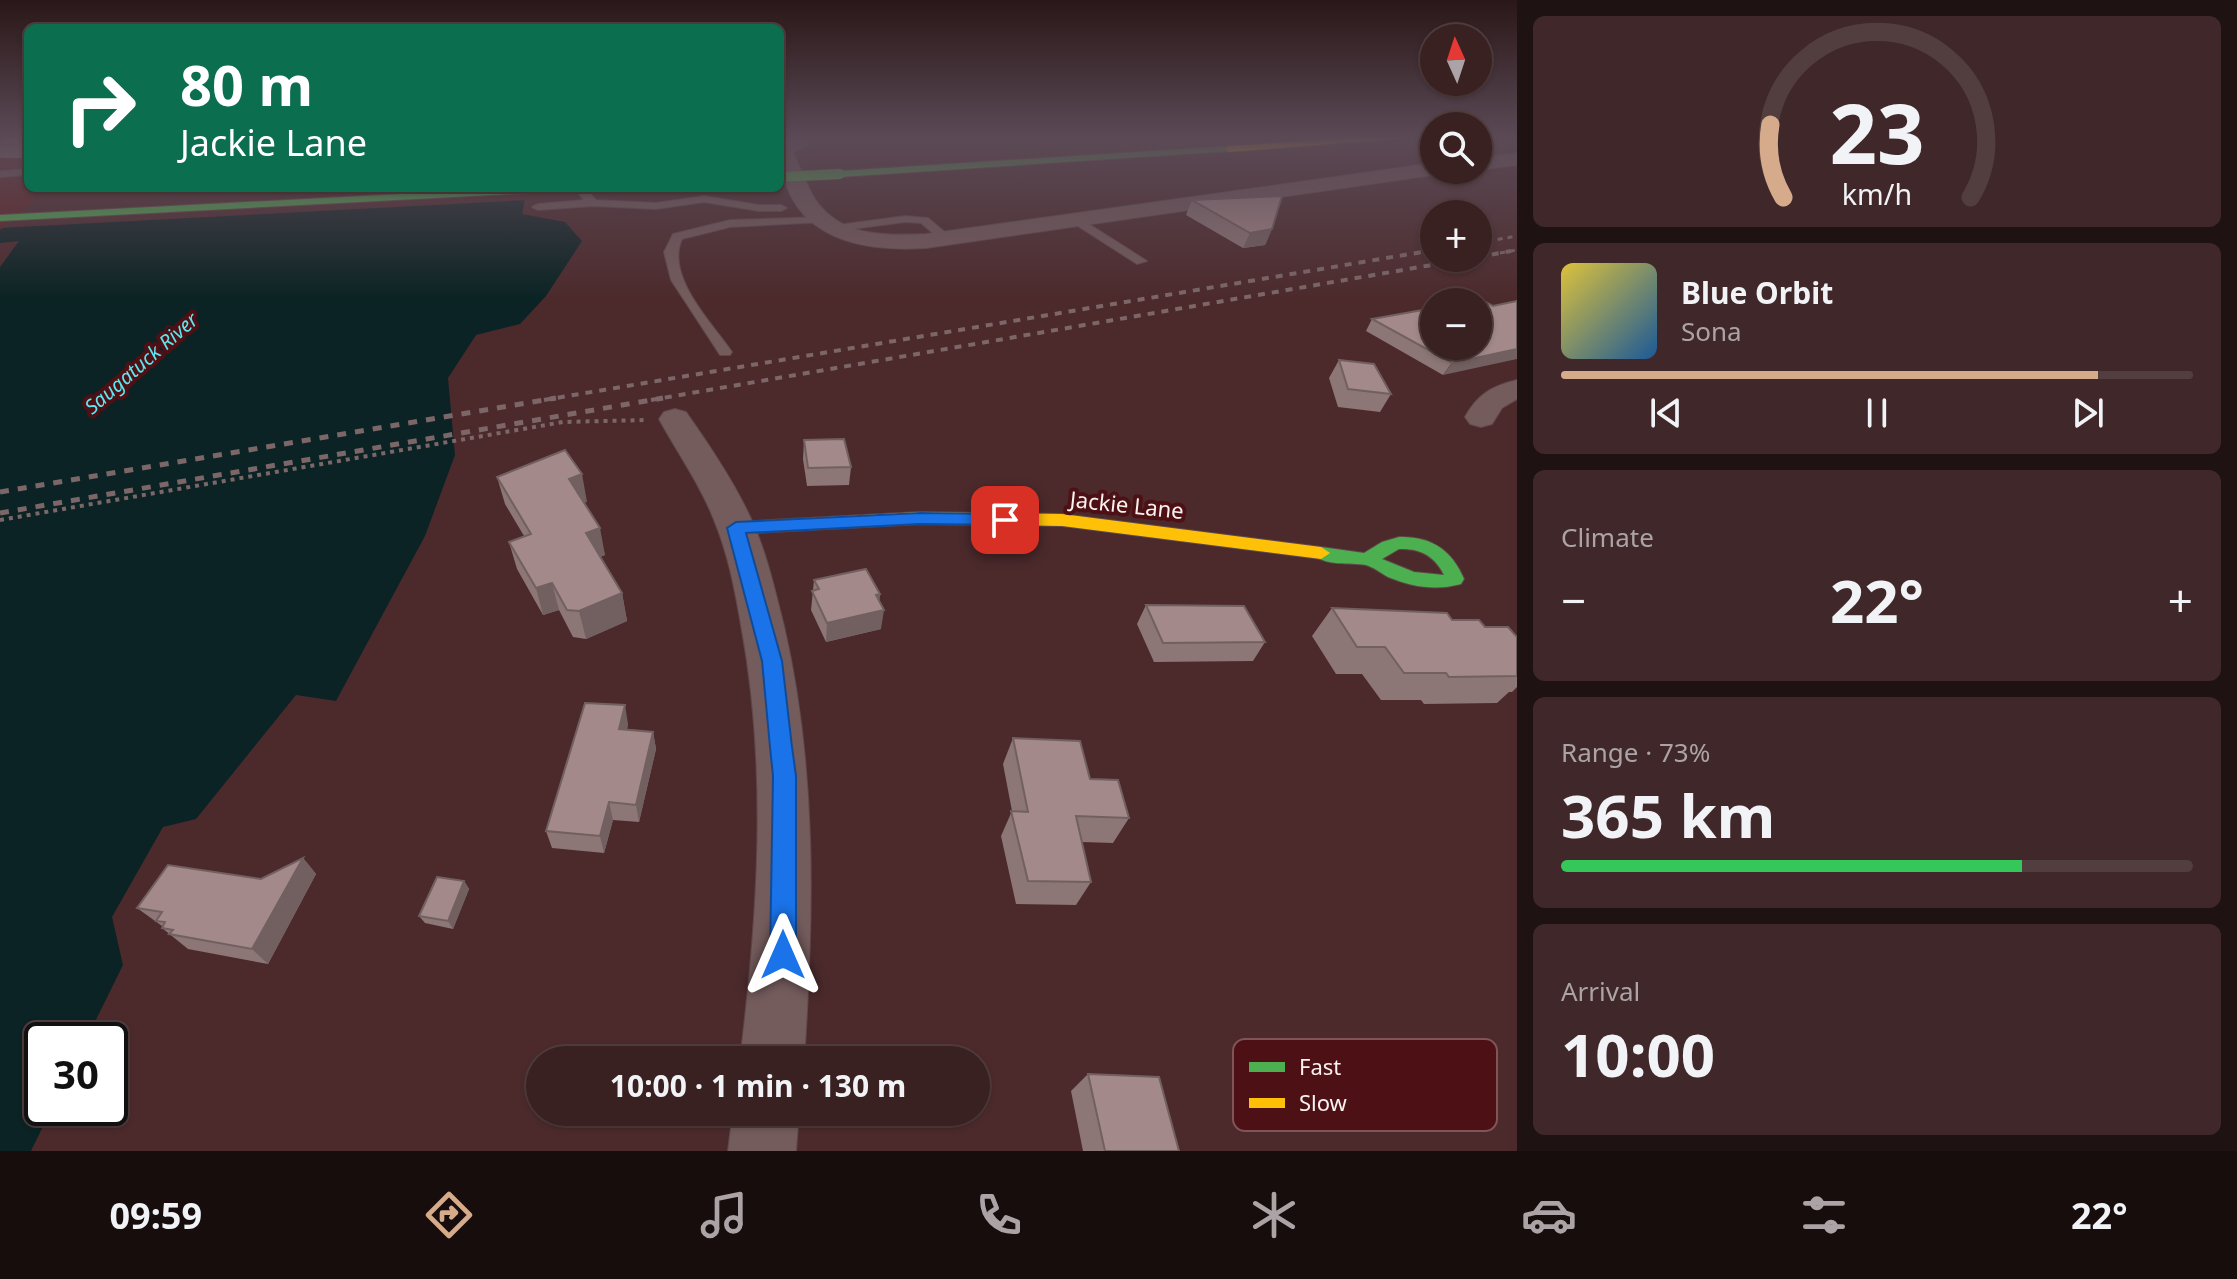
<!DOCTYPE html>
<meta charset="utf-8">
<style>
body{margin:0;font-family:"Noto Sans",sans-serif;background:#40282a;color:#f1f3f6;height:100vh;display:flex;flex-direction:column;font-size:30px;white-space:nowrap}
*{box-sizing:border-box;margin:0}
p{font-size:26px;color:#aba3a5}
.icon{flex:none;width:44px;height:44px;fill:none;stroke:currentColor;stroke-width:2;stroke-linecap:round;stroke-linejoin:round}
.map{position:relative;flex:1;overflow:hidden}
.panel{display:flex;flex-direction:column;gap:16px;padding:16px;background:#1f1212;width:720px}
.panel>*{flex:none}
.guide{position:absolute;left:24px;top:24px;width:760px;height:168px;border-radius:12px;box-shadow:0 2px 6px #0004,0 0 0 2px #533e3f;background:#0b6e4f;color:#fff;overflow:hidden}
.needle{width:52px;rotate:357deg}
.fabs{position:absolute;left:1420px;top:24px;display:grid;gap:16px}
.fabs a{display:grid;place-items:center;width:72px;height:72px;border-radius:50%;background:#392021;box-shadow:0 2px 6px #0004,0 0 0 2px #533e3f;font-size:40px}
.speed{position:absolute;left:24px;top:1022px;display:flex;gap:16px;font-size:40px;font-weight:700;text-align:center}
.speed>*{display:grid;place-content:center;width:104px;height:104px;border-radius:50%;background:#392021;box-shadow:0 2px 6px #0004,0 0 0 2px #533e3f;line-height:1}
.speed .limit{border:4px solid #111;border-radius:12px;background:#fff;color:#111}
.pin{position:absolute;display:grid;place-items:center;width:68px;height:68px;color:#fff;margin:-34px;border-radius:16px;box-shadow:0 4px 12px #0006}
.me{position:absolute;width:88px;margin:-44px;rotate:0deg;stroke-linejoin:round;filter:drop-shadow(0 0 6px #0008)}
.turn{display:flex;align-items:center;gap:28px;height:168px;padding:0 24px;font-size:36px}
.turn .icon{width:104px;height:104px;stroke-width:2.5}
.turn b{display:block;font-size:56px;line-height:68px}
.big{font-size:60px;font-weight:700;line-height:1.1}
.panel .card{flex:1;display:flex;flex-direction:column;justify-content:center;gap:12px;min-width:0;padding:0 28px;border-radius:12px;background:#40282a}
.panel .dial{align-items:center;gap:0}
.dial svg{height:208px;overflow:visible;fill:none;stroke:#533e3f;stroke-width:7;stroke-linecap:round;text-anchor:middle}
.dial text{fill:#f1f3f6;stroke:none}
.song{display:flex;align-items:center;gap:24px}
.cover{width:96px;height:96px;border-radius:12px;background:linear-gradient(135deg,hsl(50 70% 55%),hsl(210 70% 35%))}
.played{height:8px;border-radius:4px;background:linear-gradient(90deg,#d6ab8b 85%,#533e3f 85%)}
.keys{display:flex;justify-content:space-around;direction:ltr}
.heat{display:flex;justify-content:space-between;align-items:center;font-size:44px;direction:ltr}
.charge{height:12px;border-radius:6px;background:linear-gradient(90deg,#34c759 73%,#533e3f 0)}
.trip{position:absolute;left:526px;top:1046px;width:464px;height:80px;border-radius:40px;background:#392021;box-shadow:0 2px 6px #0004,0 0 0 2px #533e3f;font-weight:700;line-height:80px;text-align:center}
.menu{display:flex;height:128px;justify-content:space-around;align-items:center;background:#170d0d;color:#aba3a5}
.menu .icon{width:56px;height:56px}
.menu .selected{color:#d6ab8b}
.menu b{font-size:36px;color:#f1f3f6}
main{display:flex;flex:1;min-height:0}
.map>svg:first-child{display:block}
.built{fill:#602022}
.water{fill:#0b2324}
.pier{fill:#4c2a2c}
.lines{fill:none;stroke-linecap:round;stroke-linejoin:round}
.lane-casing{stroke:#5f484a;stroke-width:2}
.street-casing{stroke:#5f484a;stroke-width:2}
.fast-casing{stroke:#5f484a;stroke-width:2}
.slow-casing{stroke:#5f484a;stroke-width:2}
.path{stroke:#7c6768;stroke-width:4;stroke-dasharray:4 5;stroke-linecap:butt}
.lane{fill:#745b5c;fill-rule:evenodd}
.street{fill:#745b5c;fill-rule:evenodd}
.fast{fill:#4caf50;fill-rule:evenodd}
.slow{fill:#ffc107;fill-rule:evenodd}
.rail-far2{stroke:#7c6667;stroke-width:3;stroke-dasharray:5 5;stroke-linecap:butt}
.rail-far1{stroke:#7c6667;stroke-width:4;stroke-dasharray:7 7;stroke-linecap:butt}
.rail{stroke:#7c6667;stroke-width:5;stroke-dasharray:9 9;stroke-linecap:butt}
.fast-bridge-casing{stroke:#5f484a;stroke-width:11;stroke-linecap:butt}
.fast-bridge{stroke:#4caf50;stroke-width:10}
.wall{fill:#8c7676}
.shaded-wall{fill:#726060}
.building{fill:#a38989;stroke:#726060;stroke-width:2}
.route{fill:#1a73e8;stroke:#114b97;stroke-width:2}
.labels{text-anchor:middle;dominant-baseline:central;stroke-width:8;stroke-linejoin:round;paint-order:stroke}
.far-water-label{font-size:20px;font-style:italic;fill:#5de7f0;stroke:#4d1115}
.street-label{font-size:22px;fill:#faf2f1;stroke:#4d1115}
.key{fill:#4d1115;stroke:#815457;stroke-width:2}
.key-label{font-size:22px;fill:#faf2f1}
</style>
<main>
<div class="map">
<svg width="1517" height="1151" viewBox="0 0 1517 1151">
<rect width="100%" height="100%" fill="#4c2a2c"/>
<path class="built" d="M0,138H28V188H55L0,230Z"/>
<path class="water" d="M56,188H527L522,214L565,222L582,241L546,296L520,324L476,335L448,378L455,455L425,536L336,701L296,695L196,819L163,827L112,917L123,965L86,1040H42V1108H52L31,1151H0V267L19,241L0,243V230Z"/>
<path class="pier" d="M49,188H531L529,200L0,228Z"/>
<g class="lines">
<defs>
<g id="lane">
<path d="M28,169V175L0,177V171Z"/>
<path d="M574,188H585L596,200L656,203L704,196L759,205H781L787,208L781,211H759L704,202L656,209L593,206L538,210L532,207L538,204L584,200Z"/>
<path d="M905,216L928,218L952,238L942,241L921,223L905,222L830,232L824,229L830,226Z"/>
<path d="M821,217L825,218V222L730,227L682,239C665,276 712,323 732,352L730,355H720L671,280L664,252L673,234L730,220Z"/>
<path d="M1070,217H1078L1147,261L1137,264L1070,221Z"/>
</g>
<g id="street">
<path d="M789,138H820L793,153C801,168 806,185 815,199C840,237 886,236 926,234L1434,163V170H1443L1434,175L926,248C851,253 780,233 780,144Z"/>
<path d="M1517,153V165L1478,170V158Z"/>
<path d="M1517,380V399L1502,408L1492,424L1481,427L1470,424L1465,417C1478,394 1492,386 1517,380Z"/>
<path d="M675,409L686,412C710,446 735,483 752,521C767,554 775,591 784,626C817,769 814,914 804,1060H740C758,915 768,770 741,625C735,590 728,553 714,520C700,484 677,452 659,419L664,412Z"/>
<path d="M733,1112H799L796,1151H728Z"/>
</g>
<g id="fast">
<path d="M1229,146L1232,151L840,177L835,174L840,171Z"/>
<path d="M514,188H574L569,191L0,221V215Z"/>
<path d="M1399,537C1431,536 1452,550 1464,579L1461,584C1435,591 1413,587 1388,577C1381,573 1373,567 1366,565C1350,562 1324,567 1312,553L1321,547L1364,553L1382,542ZM1399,549C1420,548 1435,556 1444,575L1414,572L1382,559Z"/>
</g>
<g id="slow">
<path d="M1362,138H1409L1229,152L1225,149L1229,146Z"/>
<path d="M920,512L1062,514L1321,547L1330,553L1321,559L1062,526L920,524L736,534L728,528L736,522Z"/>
</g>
</defs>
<use href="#lane" class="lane-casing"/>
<use href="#street" class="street-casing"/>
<use href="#fast" class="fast-casing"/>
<use href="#slow" class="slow-casing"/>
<path class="path" d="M0,520L563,422L647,420"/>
<use href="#lane" class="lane"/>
<use href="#street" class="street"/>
<use href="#fast" class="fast"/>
<use href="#slow" class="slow"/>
<g class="rail-far2">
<path d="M1478,243L1517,236"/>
<path d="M1416,253L1434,250"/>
<path d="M1500,253L1517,250"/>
</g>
<g class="rail-far1">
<path d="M1478,257L1511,251"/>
<path d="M544,400L1428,251"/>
<path d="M651,400L1472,258"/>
</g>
<g class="rail">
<path d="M0,492L556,398"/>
<path d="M0,513L663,398"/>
</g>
<defs>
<path id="fast-bridge" d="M780,177L840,174"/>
</defs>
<use href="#fast-bridge" class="fast-bridge-casing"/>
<use href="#fast-bridge" class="fast-bridge"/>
</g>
<g class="wall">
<path d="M28,138V158H1L0,156V140Z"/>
<path d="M1192,200L1272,229L1265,245L1243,248L1186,215Z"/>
<path d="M1493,306L1443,375L1366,331L1372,319Z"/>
<path d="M1339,360L1391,394L1380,412L1338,407L1329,378Z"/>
<path d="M804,440L851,467L849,485L807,486L803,459Z"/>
<path d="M497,477L587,502H584L605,555L600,557L622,593L627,621L586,639L573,637L559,610L543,615L517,569L509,542L524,536L505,504Z"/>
<path d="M814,580L880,594L879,601L881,629L826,642L811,610Z"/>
<path d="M1146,605L1265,642L1253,661L1154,662L1137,624Z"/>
<path d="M1332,608L1452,620L1485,627L1517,637V687L1512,692H1509L1497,703L1424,704L1421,700H1381L1362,674H1336L1312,636Z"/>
<path d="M628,724L627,729L653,732L656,749L639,822L613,820L604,853L552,848L546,831Z"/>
<path d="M1013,738L1129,818L1113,843L1082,842L1091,882L1076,905L1016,904L1001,836L1012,811L1003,764Z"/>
<path d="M303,858L316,874L268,964L188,949L162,928V926L137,908L261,879Z"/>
<path d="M464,881L469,889L453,929L425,923L419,916Z"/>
<path d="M1088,1074L1179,1151H1083L1071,1091Z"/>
</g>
<g class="shaded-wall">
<path d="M1272,229L1265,245L1243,248L1250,233Z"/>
<path d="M1517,349V359L1443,375L1452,363Z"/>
<path d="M582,474L587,502L574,506L569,479Z"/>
<path d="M600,528L605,555L591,560L586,533Z"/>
<path d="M552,583L559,610L543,615L536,588Z"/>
<path d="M622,593L627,621L586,639L579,611Z"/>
<path d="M880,594L878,612L884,610L881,629L826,642L827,623L876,595Z"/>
<path d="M625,705L628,724L623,747L619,729Z"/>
<path d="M653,732L656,749L639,822L636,805Z"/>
<path d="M609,802L613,820L604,853L600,836Z"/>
<path d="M303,858L316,874L268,964L252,949Z"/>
<path d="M464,881L469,889L453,929L448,921Z"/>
</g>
<g class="building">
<path d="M4,138H28V144H0V140Z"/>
<path d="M1282,196L1272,229L1250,233L1192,200Z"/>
<path d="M1484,301L1493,306L1517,301V349L1452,363L1372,319L1434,308V346H1478V302H1475Z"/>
<path d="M1339,360L1374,364L1391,394L1348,389Z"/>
<path d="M844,439L851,467L808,468L804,440Z"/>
<path d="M565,450L582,474L569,479L600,528L586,533L622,593L579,611L567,610L552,583L536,588L509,542L531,534L497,477Z"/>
<path d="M866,569L880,594L876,595L884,610L827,623L812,591L819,589L814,580Z"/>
<path d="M1146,605L1244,606L1265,642L1163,643Z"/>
<path d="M1332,608L1447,613L1452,620H1479L1485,627H1508L1517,637V676L1449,677L1446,673H1404L1385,647H1357Z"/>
<path d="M585,703L625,705L619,729L653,732L636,805L609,802L600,836L546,831Z"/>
<path d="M1013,738L1080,741L1090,779L1118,780L1129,818L1076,816L1091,882L1028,881L1011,811L1028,812Z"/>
<path d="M303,858L252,949L169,934L173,930L162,928L165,922L156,921L162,912L137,908L168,865L261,879Z"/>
<path d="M437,877L464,881L448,921L419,916Z"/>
<path d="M1088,1074L1159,1077L1179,1151H1105Z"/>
</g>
<linearGradient id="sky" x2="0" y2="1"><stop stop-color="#2a1718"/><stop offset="0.46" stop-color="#5b4a56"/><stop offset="1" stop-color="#5b4a56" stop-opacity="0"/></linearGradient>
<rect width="1517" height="299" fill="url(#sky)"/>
<path class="route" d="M920,513L1005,514L1014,520L1005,525L920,524L746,533L782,661L792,747L796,776V955L793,964L783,968L774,964L770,955L773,776L770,747L762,661L727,528L736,522Z"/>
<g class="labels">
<g class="far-water-label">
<text transform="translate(141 363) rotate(-41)">Saugatuck River</text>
</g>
<g class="street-label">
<text transform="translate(1127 504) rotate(6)">Jackie Lane</text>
</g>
</g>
<rect x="1233" y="1039" width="264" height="92" rx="12" class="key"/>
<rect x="1249" y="1062" width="36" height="10" fill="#4caf50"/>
<rect x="1249" y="1098" width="36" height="10" fill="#ffc107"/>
<g class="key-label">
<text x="1299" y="1075">Fast</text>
<text x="1299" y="1111">Slow</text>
</g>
</svg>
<div class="fabs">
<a><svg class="needle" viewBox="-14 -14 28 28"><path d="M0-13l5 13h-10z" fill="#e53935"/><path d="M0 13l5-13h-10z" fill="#aba3a5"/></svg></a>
<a><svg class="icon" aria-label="search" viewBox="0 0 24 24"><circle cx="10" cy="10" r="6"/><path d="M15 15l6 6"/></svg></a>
<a>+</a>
<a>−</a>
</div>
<div class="speed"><div class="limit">30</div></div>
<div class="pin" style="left:1005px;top:520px;background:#d93025"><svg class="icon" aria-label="arrive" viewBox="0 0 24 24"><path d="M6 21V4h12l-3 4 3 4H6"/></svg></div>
<svg class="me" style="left:783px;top:955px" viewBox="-20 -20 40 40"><path d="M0-17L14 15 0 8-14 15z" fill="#1a73e8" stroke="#fff" stroke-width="4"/></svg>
<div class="trip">10:00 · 1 min · 130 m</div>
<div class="guide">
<div class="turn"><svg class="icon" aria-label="right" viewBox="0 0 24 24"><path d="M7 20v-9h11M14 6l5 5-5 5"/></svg><div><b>80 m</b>Jackie Lane</div></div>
</div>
</div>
<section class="panel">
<div class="card dial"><svg viewBox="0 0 100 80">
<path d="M14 69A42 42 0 1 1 86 69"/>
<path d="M14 69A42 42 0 0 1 9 41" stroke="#d6ab8b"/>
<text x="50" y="56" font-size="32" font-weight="700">23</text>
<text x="50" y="72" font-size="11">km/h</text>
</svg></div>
<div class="card">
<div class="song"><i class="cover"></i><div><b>Blue Orbit</b><p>Sona</p></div></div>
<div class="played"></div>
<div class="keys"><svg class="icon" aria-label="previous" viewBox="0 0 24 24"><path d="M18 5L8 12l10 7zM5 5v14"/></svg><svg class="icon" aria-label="pause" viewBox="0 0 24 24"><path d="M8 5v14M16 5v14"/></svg><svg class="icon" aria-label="next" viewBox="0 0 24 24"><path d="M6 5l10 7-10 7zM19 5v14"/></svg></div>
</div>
<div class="card"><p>Climate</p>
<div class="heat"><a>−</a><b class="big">22°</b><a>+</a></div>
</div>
<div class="card"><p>Range · 73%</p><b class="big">365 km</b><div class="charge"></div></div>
<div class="card"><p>Arrival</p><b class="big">10:00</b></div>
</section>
</main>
<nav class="menu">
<b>09:59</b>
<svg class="icon selected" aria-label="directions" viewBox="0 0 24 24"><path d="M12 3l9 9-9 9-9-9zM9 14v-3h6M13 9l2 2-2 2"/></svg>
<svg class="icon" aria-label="music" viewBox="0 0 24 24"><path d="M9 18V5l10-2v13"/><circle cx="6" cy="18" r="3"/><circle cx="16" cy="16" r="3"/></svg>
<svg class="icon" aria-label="phone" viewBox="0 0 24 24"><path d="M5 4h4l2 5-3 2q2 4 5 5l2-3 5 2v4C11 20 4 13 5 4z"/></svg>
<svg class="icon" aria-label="climate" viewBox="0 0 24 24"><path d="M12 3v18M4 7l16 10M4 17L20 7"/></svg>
<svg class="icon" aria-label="car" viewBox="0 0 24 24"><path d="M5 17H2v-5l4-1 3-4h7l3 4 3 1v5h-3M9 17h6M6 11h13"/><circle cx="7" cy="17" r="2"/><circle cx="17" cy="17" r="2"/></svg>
<svg class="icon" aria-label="filters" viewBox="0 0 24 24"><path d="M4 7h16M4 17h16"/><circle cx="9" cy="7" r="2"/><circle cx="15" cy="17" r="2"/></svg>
<b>22°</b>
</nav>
